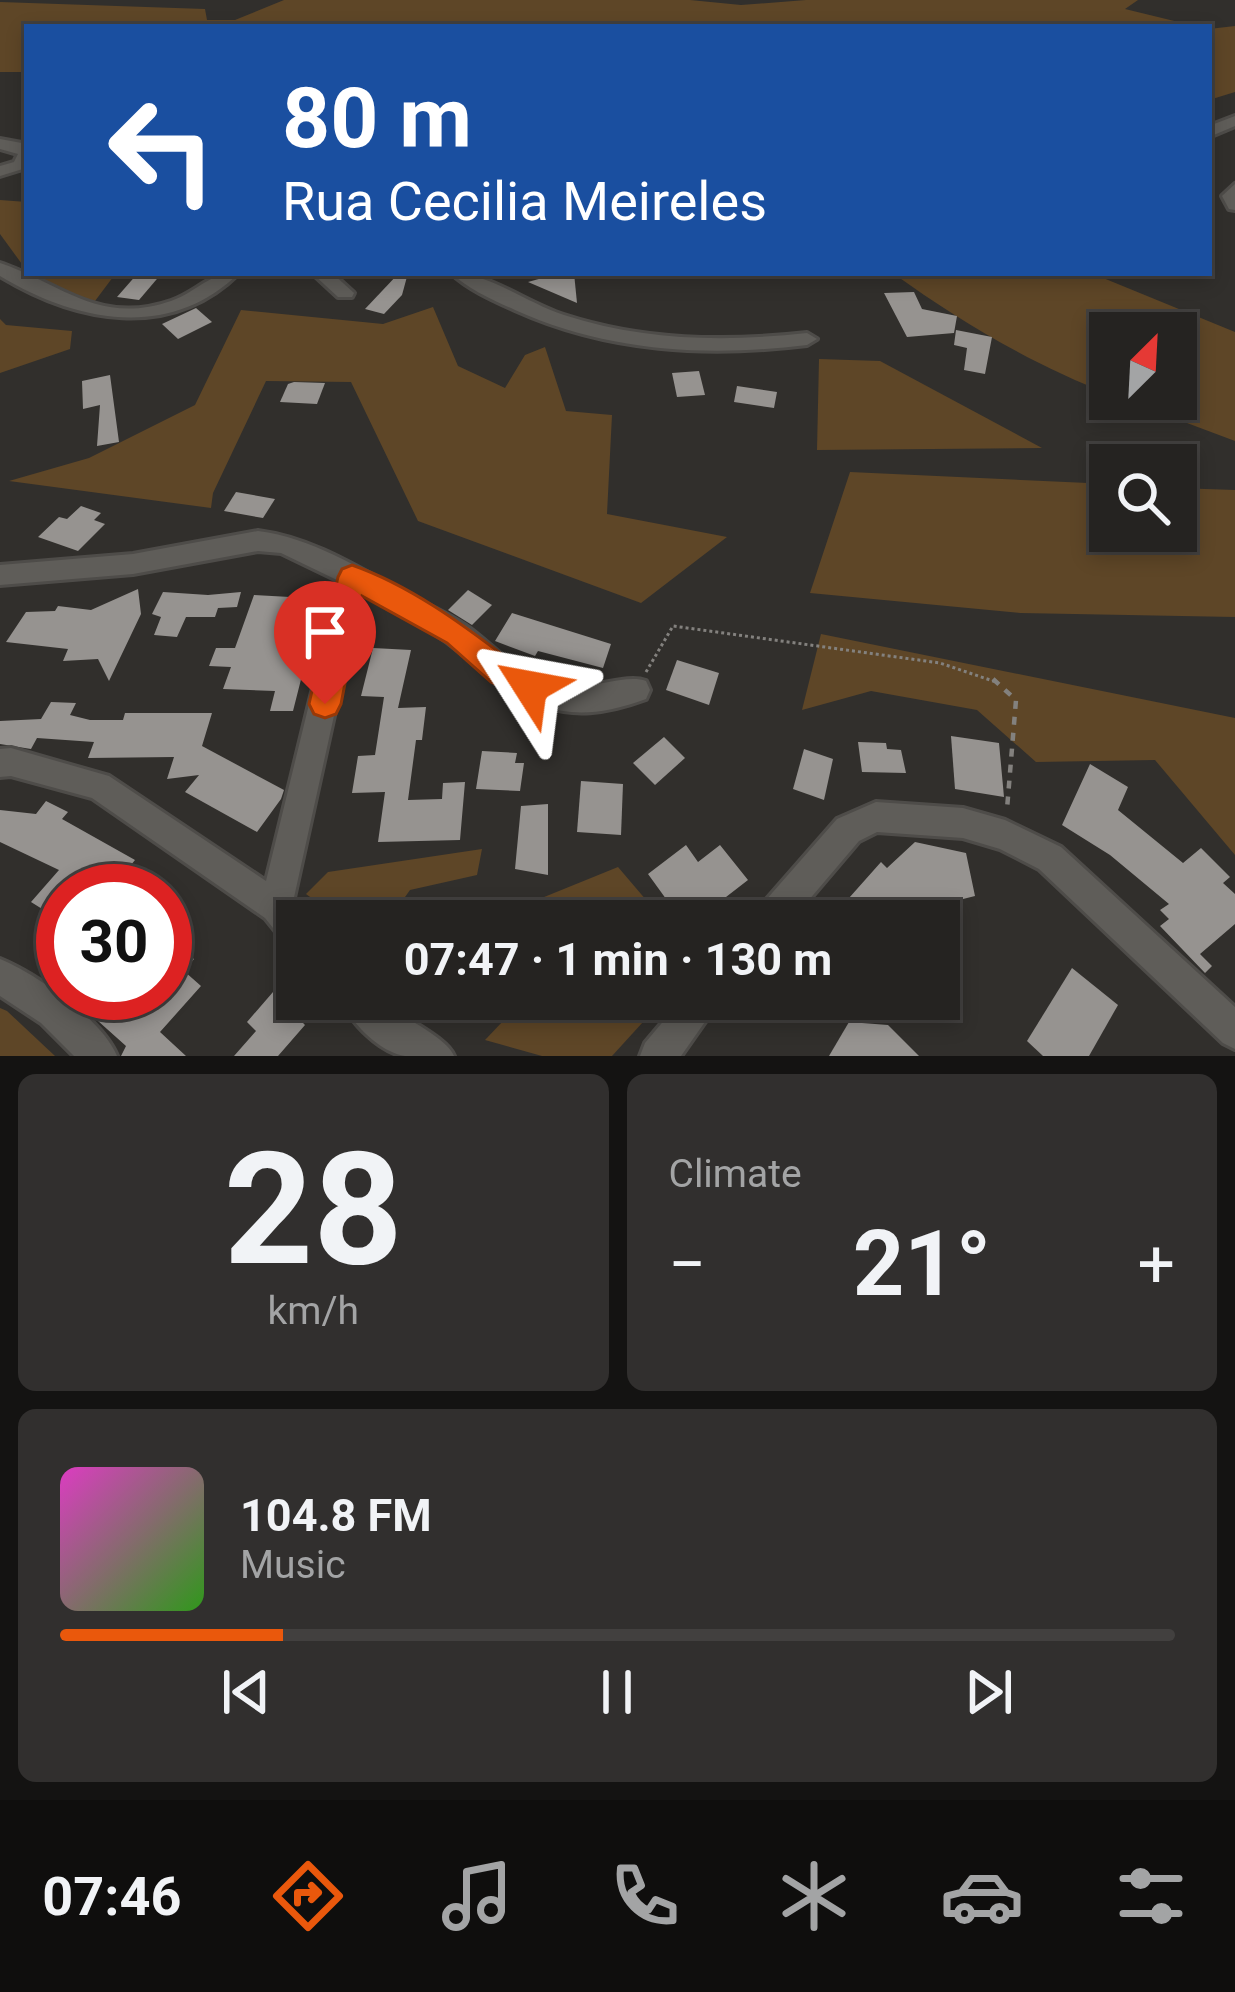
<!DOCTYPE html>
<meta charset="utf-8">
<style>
body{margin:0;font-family:Roboto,sans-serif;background:#312f2e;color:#f1f3f6;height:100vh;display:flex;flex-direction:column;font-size:45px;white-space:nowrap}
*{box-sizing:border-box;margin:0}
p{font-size:39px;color:#a3a4a5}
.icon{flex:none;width:66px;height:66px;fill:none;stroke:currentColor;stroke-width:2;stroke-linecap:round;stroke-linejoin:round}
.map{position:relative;height:1056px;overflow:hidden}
.side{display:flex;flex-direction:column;gap:18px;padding:18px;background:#141312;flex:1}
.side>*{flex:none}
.guide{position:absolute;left:24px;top:24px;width:1188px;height:252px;border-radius:0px;box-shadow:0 6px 18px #0003,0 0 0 3px #42403f;background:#1a4fa0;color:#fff;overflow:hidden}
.needle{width:78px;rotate:24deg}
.controls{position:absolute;left:1089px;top:312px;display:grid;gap:24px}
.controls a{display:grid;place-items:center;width:108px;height:108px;border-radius:0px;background:#252321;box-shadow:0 6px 18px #0003,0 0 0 3px #42403f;font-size:60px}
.speed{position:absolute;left:36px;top:864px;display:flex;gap:24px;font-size:60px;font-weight:700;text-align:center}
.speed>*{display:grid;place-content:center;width:156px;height:156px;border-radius:50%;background:#252321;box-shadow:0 6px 18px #0003,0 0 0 3px #42403f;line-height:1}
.speed .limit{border:18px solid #d22;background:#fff;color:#111}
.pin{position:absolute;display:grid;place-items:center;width:102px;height:102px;color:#fff;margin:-123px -51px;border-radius:50% 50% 50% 0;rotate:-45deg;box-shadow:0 0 12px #0007}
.pin .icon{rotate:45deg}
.me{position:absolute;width:132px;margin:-66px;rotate:304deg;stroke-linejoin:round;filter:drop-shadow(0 0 9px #0008)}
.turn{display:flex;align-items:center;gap:42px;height:252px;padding:0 60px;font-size:54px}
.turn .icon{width:156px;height:156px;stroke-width:2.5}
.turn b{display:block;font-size:84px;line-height:102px}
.big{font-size:90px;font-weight:700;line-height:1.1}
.side .tile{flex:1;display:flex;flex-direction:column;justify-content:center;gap:18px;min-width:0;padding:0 42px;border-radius:18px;background:#312f2e}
.side .dial{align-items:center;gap:0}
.dial b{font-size:156px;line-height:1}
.song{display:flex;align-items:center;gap:36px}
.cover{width:144px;height:144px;border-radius:18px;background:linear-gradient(135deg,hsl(310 70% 55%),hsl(110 70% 35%))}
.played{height:12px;border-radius:6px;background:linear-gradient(90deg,#ea580c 20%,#42403f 20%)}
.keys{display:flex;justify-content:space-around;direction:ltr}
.heat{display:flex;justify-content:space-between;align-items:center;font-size:66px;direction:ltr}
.side .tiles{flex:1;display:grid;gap:18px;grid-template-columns:1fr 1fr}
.tile:last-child{grid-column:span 2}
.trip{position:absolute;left:276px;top:900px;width:684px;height:120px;border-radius:0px;background:#252321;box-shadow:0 6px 18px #0003,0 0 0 3px #42403f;font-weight:700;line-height:120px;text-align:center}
.tab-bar{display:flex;height:192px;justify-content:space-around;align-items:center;background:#0f0e0d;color:#a3a4a5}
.tab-bar .icon{width:84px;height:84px}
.tab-bar .on{color:#ea580c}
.tab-bar b{font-size:54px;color:#f1f3f6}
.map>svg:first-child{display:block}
.green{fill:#5e4627}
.building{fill:#969390}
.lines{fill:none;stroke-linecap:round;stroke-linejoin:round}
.minor-casing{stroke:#4e4c49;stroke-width:6}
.path-far1{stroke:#83817e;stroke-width:3;stroke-dasharray:3 3;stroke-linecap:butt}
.path{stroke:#83817e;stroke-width:4.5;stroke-dasharray:8 8;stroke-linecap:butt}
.minor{fill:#5f5d59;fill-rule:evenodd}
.route{fill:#ea580c;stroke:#983908;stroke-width:3}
</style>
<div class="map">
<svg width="1235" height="1056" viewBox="0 0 1235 1056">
<rect width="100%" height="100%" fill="#312f2c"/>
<g class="green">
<path d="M284,0H690L741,5L806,0H1138L1125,9L1199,27H27V72H0V2L205,9L207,20H235Z"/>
<path d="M1235,26V92L1209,100V29Z"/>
<path d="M0,200L27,202V271L0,234Z"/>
<path d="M28,273H116L92,305L37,285Z"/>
<path d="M1091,273L1235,332V441L1123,399H1176V333H1110V394C1034,366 960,321 894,274Z"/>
<path d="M433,307L458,366L505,388L525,355L545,347L566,411L612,415L607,514L727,537L641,603L418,521L351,382L266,381L213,493L211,508L9,481L89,458L195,405L241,310L383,324Z"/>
<path d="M0,319L6,325L72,331L70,349L0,373Z"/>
<path d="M819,359L880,361L1042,448L817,450Z"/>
<path d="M850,472L1110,484V531H1176V488L1235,490V617L1020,613L810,593Z"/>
<path d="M821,634L1235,718V855L1155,760L1036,762L977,710L871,691L802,710Z"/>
<path d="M482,849L477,875L410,890L388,921H343L306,894L328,872Z"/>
<path d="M618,867L664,921H524L522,906Z"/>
<path d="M524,999H664L612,1056H542L485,1040Z"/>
<path d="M0,1008L7,1011L55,1056H0Z"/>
</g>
<g class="building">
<path d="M138,273H162L139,300L117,297Z"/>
<path d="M399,273H408L402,295L384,314L365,309Z"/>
<path d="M560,273H574L577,303L528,282Z"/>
<path d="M914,292L922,309L957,316L954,333L907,337L884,293Z"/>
<path d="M196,308L212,322L178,339L162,324Z"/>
<path d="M956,330L992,337L985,374L964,370L967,348L954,345Z"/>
<path d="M699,371L705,395L677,397L672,373Z"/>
<path d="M110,375L119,442L97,446L100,405L83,409L82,381Z"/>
<path d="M294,382L325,383L317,404L280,402L288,384Z"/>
<path d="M737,386L777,392L774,408L734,402Z"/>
<path d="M236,492L275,499L263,518L224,511Z"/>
<path d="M81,506L101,513L94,520L105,524L78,551L38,537L59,517L67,519Z"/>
<path d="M138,589L141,614L109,681L98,659L63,661L68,649L6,642L26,612L55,611L58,606L91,610Z"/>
<path d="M468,590L492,605L472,625L448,610Z"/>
<path d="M163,592L208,595L241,592L237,607L218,608L215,617H186L177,637L154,635L161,617L152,614Z"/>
<path d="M254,595L308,598L295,640H311L293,711H270L275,691L223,689L231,667L209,666L216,648H235Z"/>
<path d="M512,613L611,644L603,668L538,651L535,656L495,641Z"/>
<path d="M373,648L411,650L398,708L426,707L422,740H416L408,800L442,799L443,783L465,782L460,840L378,842L385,792L352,793L358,756L375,755L384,697L361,696Z"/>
<path d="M677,660L719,673L709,705L666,690Z"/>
<path d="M51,702L76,703L70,715L90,720H123L125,713H212L202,746L284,790L281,799L257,832L185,792L199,775L167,779L174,757L88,758L94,742L37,738L31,749L0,744V721L41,719Z"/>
<path d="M951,736L999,743L1004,797L955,789Z"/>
<path d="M664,737L685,758L655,785L633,763Z"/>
<path d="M858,742L886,743L887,749L901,750L906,773L862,772Z"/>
<path d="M804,749L833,759L824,800L793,789Z"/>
<path d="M482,751L517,753L515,763H524L520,791L476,789Z"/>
<path d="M1090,764L1128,787L1118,810L1183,863L1201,848L1230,877L1223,883L1235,894V924L1200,954L1212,966L1205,973L1160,926L1169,919L1160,910L1169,904L1110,855L1062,825Z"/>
<path d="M581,781L623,784L621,835L577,832Z"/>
<path d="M46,801L68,812L62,819L135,860L126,871L156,891H63V922L31,902L59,870L0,842V810L36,814Z"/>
<path d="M548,804V875L515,869L521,806Z"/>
<path d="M915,842L966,853L975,896L931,907L957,931L939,954V921H873L849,898L881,862L887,868Z"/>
<path d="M686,845L698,862L720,845L748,880L695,921H682L648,874Z"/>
<path d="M165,939L194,959L184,971L201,986L160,1032L186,1056H121L126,1046L88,1012L102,996L116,1008L129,993H165Z"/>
<path d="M1072,968L1118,1005L1089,1056H1043L1027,1041Z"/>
<path d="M273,992L305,1025L278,1056H234L256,1031L247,1022Z"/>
<path d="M849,1022L888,1025L919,1056H829Z"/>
</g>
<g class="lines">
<defs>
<g id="minor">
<path d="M1235,116V126L1209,137V126Z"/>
<path d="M0,139L27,144L26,168L0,176V166L14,162L18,154L0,149Z"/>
<path d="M1235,184V210L1229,209L1222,196Z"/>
<path d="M0,263C60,283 99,326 171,301C199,291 207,273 239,273C170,341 76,322 0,276Z"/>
<path d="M312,273H332L354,293L352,297H338Z"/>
<path d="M451,273C490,273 526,303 564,315C644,341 725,342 807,333L817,339L807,345C707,357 608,352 515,310C493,300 468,289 451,273Z"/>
<path d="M258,531C312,538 357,567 403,592C425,604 449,614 469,628C496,648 520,676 554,685C585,693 624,673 646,681L650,690L646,699C554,733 520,698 451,645C424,624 390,610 361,593L293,902L309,921H297V947L285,943L265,918L92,798L11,776L0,777V749L11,748L109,776L266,881L339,581L281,553L258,551L133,574L0,585V565L133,554Z"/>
<path d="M876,802L963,808L1005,820L1061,847L1235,1007V1049L1223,1043L1039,869L1000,849L963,838L877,832L859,841L791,921H754L758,909L837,819Z"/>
<path d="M0,959C36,974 102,1019 117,1056H74L41,1023L0,996Z"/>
<path d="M341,999H382C402,1019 446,1036 454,1056C438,1056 420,1056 405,1056C379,1052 350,1022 341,999Z"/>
<path d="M682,999H721L681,1056H640L645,1043Z"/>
</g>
</defs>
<use href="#minor" class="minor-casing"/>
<path class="path-far1" d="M646,672L673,626L940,663L996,682"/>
<path class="path" d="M993,679L1016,700L1007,809"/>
<use href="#minor" class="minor"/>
</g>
<path class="route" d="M352,565C409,585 461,623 508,659C522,669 538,671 545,687L541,697L530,701L491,682L447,643L362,596L341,704L336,714L325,718L314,714L309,704L338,577L342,569Z"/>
</svg>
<div class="controls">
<a><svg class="needle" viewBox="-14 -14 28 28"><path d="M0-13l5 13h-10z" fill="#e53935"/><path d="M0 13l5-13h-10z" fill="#a3a4a5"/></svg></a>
<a><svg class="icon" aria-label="search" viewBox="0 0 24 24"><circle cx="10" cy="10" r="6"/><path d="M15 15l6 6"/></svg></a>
</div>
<div class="speed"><div class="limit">30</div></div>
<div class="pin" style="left:325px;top:704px;background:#d93025"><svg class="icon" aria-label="arrive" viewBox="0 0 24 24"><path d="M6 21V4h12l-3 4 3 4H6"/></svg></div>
<svg class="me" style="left:530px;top:687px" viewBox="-20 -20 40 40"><path d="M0-17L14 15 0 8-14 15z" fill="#ea580c" stroke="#fff" stroke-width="4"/></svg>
<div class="trip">07:47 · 1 min · 130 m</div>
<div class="guide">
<div class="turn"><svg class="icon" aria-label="left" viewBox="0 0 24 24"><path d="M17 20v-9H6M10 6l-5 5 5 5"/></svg><div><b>80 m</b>Rua Cecilia Meireles</div></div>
</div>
</div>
<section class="side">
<div class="tiles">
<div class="tile dial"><b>28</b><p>km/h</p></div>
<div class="tile"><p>Climate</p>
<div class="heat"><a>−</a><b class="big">21°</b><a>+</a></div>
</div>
<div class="tile">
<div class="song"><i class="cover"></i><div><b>104.8 FM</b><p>Music</p></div></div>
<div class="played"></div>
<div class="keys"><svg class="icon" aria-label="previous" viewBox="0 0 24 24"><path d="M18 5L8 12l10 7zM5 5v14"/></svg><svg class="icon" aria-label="pause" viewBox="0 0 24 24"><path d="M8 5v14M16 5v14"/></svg><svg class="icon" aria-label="next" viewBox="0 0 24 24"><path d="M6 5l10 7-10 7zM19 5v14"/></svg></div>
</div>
</div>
</section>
<nav class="tab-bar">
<b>07:46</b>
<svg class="icon on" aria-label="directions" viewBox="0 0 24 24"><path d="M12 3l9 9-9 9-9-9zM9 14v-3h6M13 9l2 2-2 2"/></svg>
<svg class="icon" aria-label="music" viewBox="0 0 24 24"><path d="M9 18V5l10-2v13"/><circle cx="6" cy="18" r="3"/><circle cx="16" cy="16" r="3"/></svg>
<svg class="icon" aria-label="phone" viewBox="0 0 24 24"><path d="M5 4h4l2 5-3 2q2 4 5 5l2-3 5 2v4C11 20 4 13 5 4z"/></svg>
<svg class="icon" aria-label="climate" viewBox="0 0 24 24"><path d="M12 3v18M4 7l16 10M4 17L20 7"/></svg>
<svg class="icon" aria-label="car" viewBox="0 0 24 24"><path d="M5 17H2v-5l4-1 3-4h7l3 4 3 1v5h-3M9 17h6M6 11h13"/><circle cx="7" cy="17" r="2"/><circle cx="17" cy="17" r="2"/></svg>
<svg class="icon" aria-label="filters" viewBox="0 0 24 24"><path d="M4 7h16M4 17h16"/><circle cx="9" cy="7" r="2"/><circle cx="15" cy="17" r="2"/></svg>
</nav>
